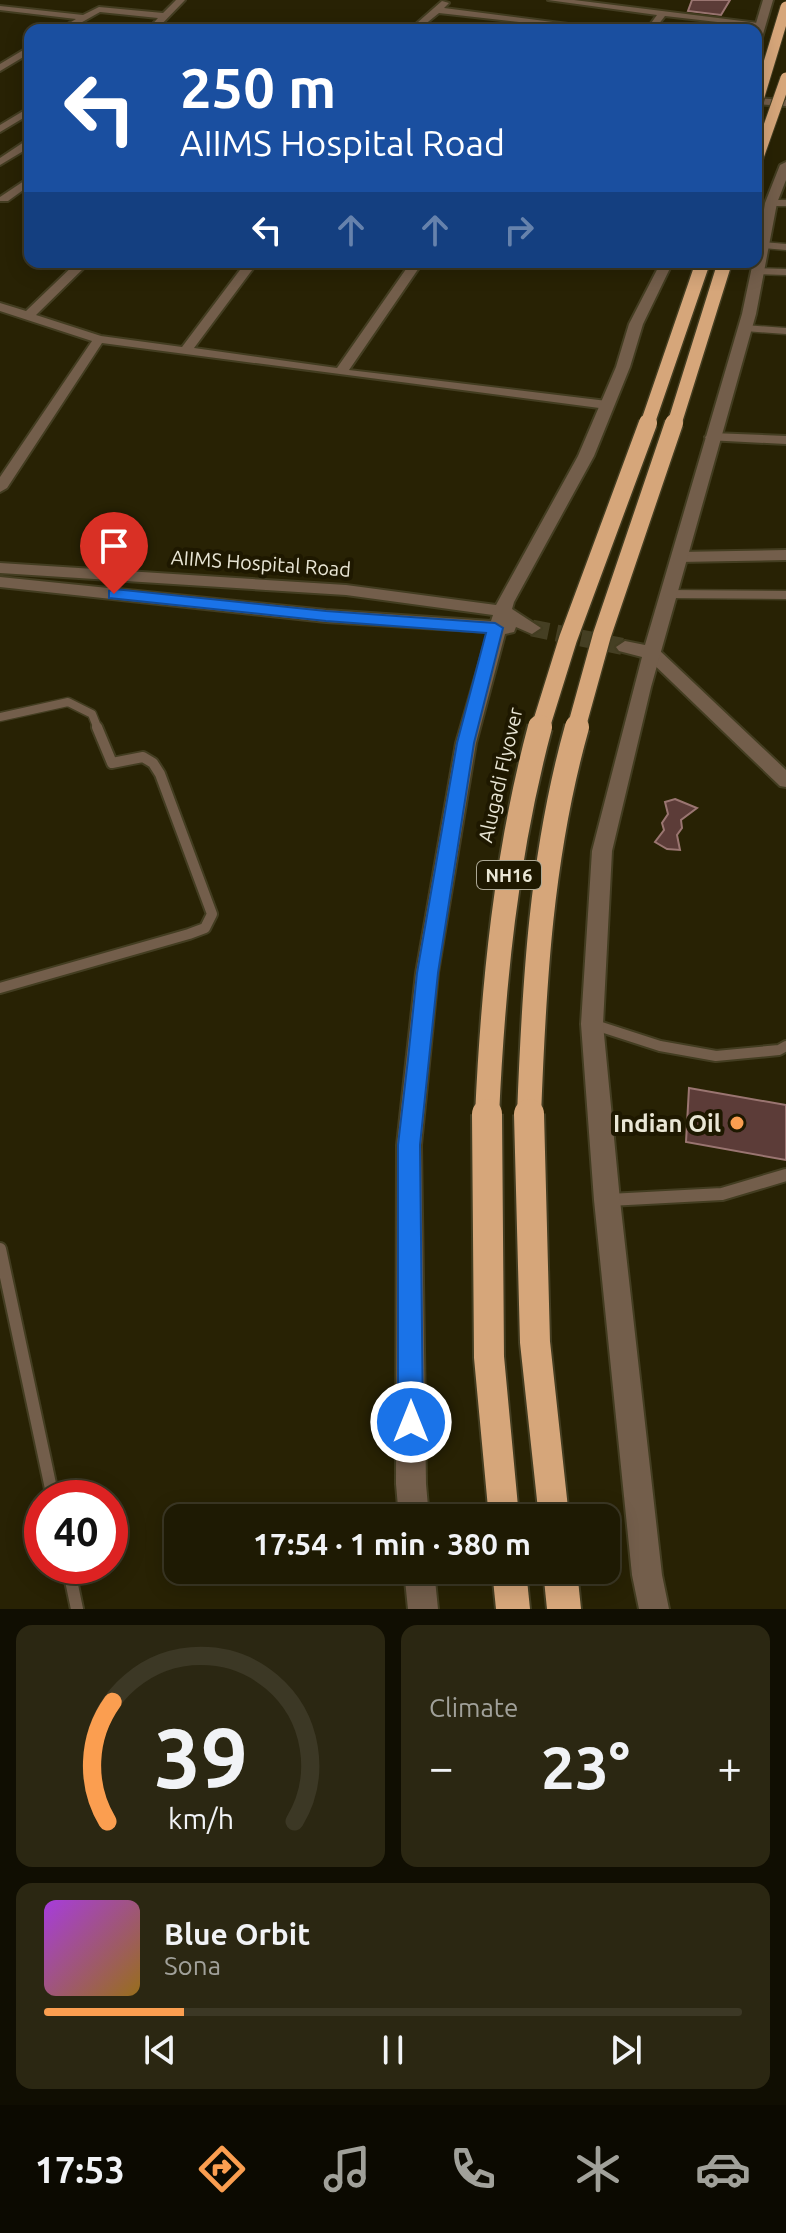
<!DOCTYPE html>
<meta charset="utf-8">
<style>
body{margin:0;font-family:Ubuntu,sans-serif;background:#2b2712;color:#f1f3f6;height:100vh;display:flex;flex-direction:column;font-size:30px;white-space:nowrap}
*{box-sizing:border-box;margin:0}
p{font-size:26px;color:#a1a19a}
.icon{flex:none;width:44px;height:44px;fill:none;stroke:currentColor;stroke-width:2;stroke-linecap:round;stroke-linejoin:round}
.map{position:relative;height:1609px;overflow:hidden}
.drawer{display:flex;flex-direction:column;gap:16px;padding:16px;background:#100e02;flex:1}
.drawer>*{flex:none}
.hud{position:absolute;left:24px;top:24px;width:738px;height:244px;border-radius:16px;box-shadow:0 4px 20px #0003,0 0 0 2px #3c3825;background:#1a4fa0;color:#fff;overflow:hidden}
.speed{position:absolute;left:24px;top:1480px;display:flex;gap:16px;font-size:40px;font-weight:700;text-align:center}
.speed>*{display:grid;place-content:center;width:104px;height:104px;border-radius:50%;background:#1e1a03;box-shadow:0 4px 20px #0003,0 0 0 2px #3c3825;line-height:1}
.speed .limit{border:12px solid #d22;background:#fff;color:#111}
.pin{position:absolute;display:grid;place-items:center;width:68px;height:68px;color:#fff;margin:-82px -34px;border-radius:50% 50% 50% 0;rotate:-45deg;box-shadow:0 0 8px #0007}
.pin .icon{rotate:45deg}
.me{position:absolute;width:88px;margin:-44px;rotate:0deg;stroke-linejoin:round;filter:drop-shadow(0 0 6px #0008)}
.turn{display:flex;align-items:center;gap:28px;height:168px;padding:0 24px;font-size:36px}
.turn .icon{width:104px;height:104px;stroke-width:2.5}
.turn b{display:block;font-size:56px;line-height:68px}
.lanes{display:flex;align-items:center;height:76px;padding:0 24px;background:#0003;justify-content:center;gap:40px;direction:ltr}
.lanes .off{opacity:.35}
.big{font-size:60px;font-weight:600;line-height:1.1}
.drawer .tile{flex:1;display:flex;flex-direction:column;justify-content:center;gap:12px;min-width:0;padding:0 28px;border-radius:16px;background:#2b2712}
.drawer .dial{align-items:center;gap:0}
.dial svg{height:208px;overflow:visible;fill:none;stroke:#3c3825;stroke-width:7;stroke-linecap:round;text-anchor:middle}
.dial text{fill:#f1f3f6;stroke:none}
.song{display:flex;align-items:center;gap:24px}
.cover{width:96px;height:96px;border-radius:12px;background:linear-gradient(135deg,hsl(280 70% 55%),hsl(40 70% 35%))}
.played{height:8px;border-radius:4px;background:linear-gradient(90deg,#fb9e50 20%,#3c3825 20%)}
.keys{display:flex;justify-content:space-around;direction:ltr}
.heat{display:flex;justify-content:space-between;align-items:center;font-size:44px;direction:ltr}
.drawer .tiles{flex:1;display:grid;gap:16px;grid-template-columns:1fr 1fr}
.tile:last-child{grid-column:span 2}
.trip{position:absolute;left:164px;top:1504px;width:456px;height:80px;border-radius:16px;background:#1e1a03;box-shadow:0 4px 20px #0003,0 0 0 2px #3c3825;font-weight:600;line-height:80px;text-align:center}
.tabs{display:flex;height:128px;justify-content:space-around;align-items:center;background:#0c0a01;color:#a1a19a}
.tabs .icon{width:56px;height:56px}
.tabs .on{color:#fb9e50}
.tabs b{font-size:36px;color:#f1f3f6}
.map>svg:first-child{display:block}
.building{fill:#5c3c38;stroke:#9a7571;stroke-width:2}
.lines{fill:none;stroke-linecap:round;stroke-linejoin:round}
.tertiary-tunnel{stroke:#453f23;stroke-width:17;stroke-dasharray:17 8;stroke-linecap:butt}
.service-far3-casing{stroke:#433d21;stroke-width:9}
.service-far2-casing{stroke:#433d21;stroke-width:11}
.service-far1-casing{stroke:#433d21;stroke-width:14}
.service-casing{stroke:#433d21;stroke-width:16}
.minor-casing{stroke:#433d21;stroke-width:4}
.tertiary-casing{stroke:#433d21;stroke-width:4}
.trunk-casing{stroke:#433d21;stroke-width:4}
.service-far3{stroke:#735e4b;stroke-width:6}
.service-far2{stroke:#735e4b;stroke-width:8}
.service-far1{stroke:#735e4b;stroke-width:10}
.service{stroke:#735e4b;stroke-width:12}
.minor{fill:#735e4b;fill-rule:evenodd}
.tertiary{fill:#735e4b;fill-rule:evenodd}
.trunk{fill:#d6a67a;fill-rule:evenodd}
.trunk-bridge-far4-casing{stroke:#433d21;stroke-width:13;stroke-linecap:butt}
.trunk-bridge-far3-casing{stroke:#433d21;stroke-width:17;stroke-linecap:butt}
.trunk-bridge-far2-casing{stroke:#433d21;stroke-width:21;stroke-linecap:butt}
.trunk-bridge-far1-casing{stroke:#433d21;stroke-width:28;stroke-linecap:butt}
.trunk-bridge-casing{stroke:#433d21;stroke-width:34;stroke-linecap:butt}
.trunk-bridge-far4{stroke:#d6a67a;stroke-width:11}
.trunk-bridge-far3{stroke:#d6a67a;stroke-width:14}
.trunk-bridge-far2{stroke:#d6a67a;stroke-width:18}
.trunk-bridge-far1{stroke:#d6a67a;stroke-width:24}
.trunk-bridge{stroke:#d6a67a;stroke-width:30}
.route{fill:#1a73e8;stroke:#114b97;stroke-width:2}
.poi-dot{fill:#fb9e50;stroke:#1e1800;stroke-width:3}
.labels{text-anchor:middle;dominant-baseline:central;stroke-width:8;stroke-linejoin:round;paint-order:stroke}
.shield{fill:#1e1800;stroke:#aca895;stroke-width:2}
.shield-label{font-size:18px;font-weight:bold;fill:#e9e6d5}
.street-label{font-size:20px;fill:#e9e6d5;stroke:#1e1800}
.near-poi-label{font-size:24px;font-weight:bold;fill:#e9e6d5;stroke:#1e1800;text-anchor:end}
</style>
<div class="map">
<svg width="786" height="1609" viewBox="0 0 786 1609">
<rect width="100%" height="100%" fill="#282204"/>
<g class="building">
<path d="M692,0H730L721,15L688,11Z"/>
<path d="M675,799L697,808L681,820L682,828L677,835L680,850L667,849L655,842L664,830L662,823L668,814L665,802Z"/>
<path d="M689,1088L786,1105V1160L686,1142Z"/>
</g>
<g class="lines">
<path class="tertiary-tunnel" d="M532,628L625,647"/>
<defs>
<g id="service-far3">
<path d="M771,203H786"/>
<path d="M763,245L786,247"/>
<path d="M758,271L786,272"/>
<path d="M745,328L786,331"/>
</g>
<g id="service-far2">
<path d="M668,594L786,595"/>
<path d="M0,717L68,702L92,714L98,729"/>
</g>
<g id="service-far1">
<path d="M0,988L189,934L205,928L212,914L160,774L153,763L143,757L112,763L97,727"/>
<path d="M592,1024L660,1046L716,1056L779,1050L786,1046"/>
</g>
<g id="service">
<path d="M609,1200L722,1194L786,1175"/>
<path d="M0,1249L53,1498"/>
<path d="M68,1566L77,1609"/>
</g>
<g id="minor">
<path d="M176,0H185L156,30H147L158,18L100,12L68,30H58L76,19L0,10V6L83,15L99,7L163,13Z"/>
<path d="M548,0H574L765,24L761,27L665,16L654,30H646L657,15Z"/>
<path d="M442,1L449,3L444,8L615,30H589L439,13L418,30H409Z"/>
<path d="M30,46V53L0,71V64Z"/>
<path d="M756,98L786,100V106L756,104Z"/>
<path d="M30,107V114L0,132V125Z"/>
<path d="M24,142H30V147L0,165V158Z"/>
<path d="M30,177V185L8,201H0V197Z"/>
<path d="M77,262H90L36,315L101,336L182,347L246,262H258L194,348L337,368L411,262H423L349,370L607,401L614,405L607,409L102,343L7,488L0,492V477L92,341L0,311V303L26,311Z"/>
<path d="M712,433L786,436V444L707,440L705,437Z"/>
<path d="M786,550V560L678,562L671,557L678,552Z"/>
<path d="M652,648L658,649L786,770V787L780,786L646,657L644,653Z"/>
</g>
<g id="tertiary">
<path d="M763,0H773L761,41L756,44L754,30Z"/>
<path d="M786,162V180L777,203L756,314L651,687L612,851L603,1024L620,1200L662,1575L669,1609H639L632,1575L594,1200L581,1024L592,851L642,657L619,651L616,647L625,641L645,645L742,314L753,262H756L765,203L780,165Z"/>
<path d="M661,262H673L643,324L630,367L594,456L514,602L512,609L541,628L532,634L516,627L514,632L505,634L476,743L438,973L421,1145L426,1484L429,1518H399L396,1484L397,1145L416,973L456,743L488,632L326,622L0,587V577L326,610L491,621L493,615L346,595L0,573V563L346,585L496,605L578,456L616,367L629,324Z"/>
<path d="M404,1570H434L438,1609H408Z"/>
</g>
<g id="trunk">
<path d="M492,1570H526L530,1609H496Z"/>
<path d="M543,1570H577L581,1609H547Z"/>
</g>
</defs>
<use href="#service-far3" class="service-far3-casing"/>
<use href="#service-far2" class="service-far2-casing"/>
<use href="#service-far1" class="service-far1-casing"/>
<use href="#service" class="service-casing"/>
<use href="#minor" class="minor-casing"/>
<use href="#tertiary" class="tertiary-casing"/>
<use href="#trunk" class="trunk-casing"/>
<use href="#service-far3" class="service-far3"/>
<use href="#service-far2" class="service-far2"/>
<use href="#service-far1" class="service-far1"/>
<use href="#service" class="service"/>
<use href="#minor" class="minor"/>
<use href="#tertiary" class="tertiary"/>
<use href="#trunk" class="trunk"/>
<defs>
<g id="trunk-bridge-far4">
<path d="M756,106L786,7"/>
<path d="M756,163L786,78"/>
</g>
<g id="trunk-bridge-far3">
<path d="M647,425L703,262"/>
<path d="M674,425L725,262"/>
</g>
<g id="trunk-bridge-far2">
<path d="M540,729L568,639L648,423"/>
<path d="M576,729L602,635L674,423"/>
</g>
<g id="trunk-bridge-far1">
<path d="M487,1116C493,985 506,854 540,727"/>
<path d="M529,1116C534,984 541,855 577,727"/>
</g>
<g id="trunk-bridge">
<path d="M487,1114L489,1357L504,1518"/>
<path d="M529,1114L535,1342L554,1518"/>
</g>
</defs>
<use href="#trunk-bridge-far4" class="trunk-bridge-far4-casing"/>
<use href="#trunk-bridge-far3" class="trunk-bridge-far3-casing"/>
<use href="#trunk-bridge-far2" class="trunk-bridge-far2-casing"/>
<use href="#trunk-bridge-far1" class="trunk-bridge-far1-casing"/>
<use href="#trunk-bridge" class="trunk-bridge-casing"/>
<use href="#trunk-bridge-far4" class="trunk-bridge-far4"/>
<use href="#trunk-bridge-far3" class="trunk-bridge-far3"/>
<use href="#trunk-bridge-far2" class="trunk-bridge-far2"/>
<use href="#trunk-bridge-far1" class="trunk-bridge-far1"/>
<use href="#trunk-bridge" class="trunk-bridge"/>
</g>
<path class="route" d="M114,589L326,611L495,623L503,628L474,743L438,973L420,1145L423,1422L420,1431L411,1435L401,1431L398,1422V1145L408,1059L417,973L457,743L486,633L326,621L109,598V591Z"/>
<circle class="poi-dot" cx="737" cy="1123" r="8"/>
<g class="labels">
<rect class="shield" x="477" y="861" width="64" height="28" rx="6"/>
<g class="shield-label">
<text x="509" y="875">NH16</text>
</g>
<g class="street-label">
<text transform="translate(261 563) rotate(4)">AIIMS Hospital Road</text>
<text transform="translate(500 775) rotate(-77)">Alugadi Flyover</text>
</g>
<g class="near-poi-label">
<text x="721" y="1123">Indian Oil</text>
</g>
</g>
</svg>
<div class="speed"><div class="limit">40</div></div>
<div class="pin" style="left:114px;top:594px;background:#d93025"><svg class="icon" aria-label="arrive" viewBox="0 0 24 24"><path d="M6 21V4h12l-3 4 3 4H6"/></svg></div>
<svg class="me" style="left:411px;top:1422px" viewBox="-20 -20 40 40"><circle r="17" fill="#1a73e8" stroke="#fff" stroke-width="3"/><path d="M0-11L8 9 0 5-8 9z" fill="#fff"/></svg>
<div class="trip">17:54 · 1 min · 380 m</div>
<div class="hud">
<div class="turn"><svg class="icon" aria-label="left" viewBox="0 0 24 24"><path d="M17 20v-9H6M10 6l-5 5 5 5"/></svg><div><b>250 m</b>AIIMS Hospital Road</div></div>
<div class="lanes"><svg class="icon" aria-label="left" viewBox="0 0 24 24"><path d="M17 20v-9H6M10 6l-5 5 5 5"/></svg><svg class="icon off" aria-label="ahead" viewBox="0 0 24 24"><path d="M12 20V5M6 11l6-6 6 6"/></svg><svg class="icon off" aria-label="ahead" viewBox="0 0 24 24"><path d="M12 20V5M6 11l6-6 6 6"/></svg><svg class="icon off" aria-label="right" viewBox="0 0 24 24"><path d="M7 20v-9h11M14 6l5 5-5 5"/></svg></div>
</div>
</div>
<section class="drawer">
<div class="tiles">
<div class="tile dial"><svg viewBox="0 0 100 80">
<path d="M14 69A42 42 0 1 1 86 69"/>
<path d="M14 69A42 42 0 0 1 16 23" stroke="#fb9e50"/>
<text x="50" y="56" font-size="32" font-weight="700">39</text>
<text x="50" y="72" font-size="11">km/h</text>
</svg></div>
<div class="tile"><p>Climate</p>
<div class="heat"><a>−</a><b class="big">23°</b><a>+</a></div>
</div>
<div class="tile">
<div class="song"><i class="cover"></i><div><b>Blue Orbit</b><p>Sona</p></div></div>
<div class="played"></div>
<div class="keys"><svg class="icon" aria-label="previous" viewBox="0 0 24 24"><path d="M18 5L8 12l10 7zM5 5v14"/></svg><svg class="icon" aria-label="pause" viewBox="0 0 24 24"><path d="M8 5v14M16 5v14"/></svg><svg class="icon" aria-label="next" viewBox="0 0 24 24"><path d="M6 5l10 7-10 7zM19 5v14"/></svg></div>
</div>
</div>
</section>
<nav class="tabs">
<b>17:53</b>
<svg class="icon on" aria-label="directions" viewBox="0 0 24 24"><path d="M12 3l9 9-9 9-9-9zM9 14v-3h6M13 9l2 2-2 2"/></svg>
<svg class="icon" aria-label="music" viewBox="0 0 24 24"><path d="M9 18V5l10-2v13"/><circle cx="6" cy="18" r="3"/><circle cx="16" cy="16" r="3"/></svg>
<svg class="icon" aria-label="phone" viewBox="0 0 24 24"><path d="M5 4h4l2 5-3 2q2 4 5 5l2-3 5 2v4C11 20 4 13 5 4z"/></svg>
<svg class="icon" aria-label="climate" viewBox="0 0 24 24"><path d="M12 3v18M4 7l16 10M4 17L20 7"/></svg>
<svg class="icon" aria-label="car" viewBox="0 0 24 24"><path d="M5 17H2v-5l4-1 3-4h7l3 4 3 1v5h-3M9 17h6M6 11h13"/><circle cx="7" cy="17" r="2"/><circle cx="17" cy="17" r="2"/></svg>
</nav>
